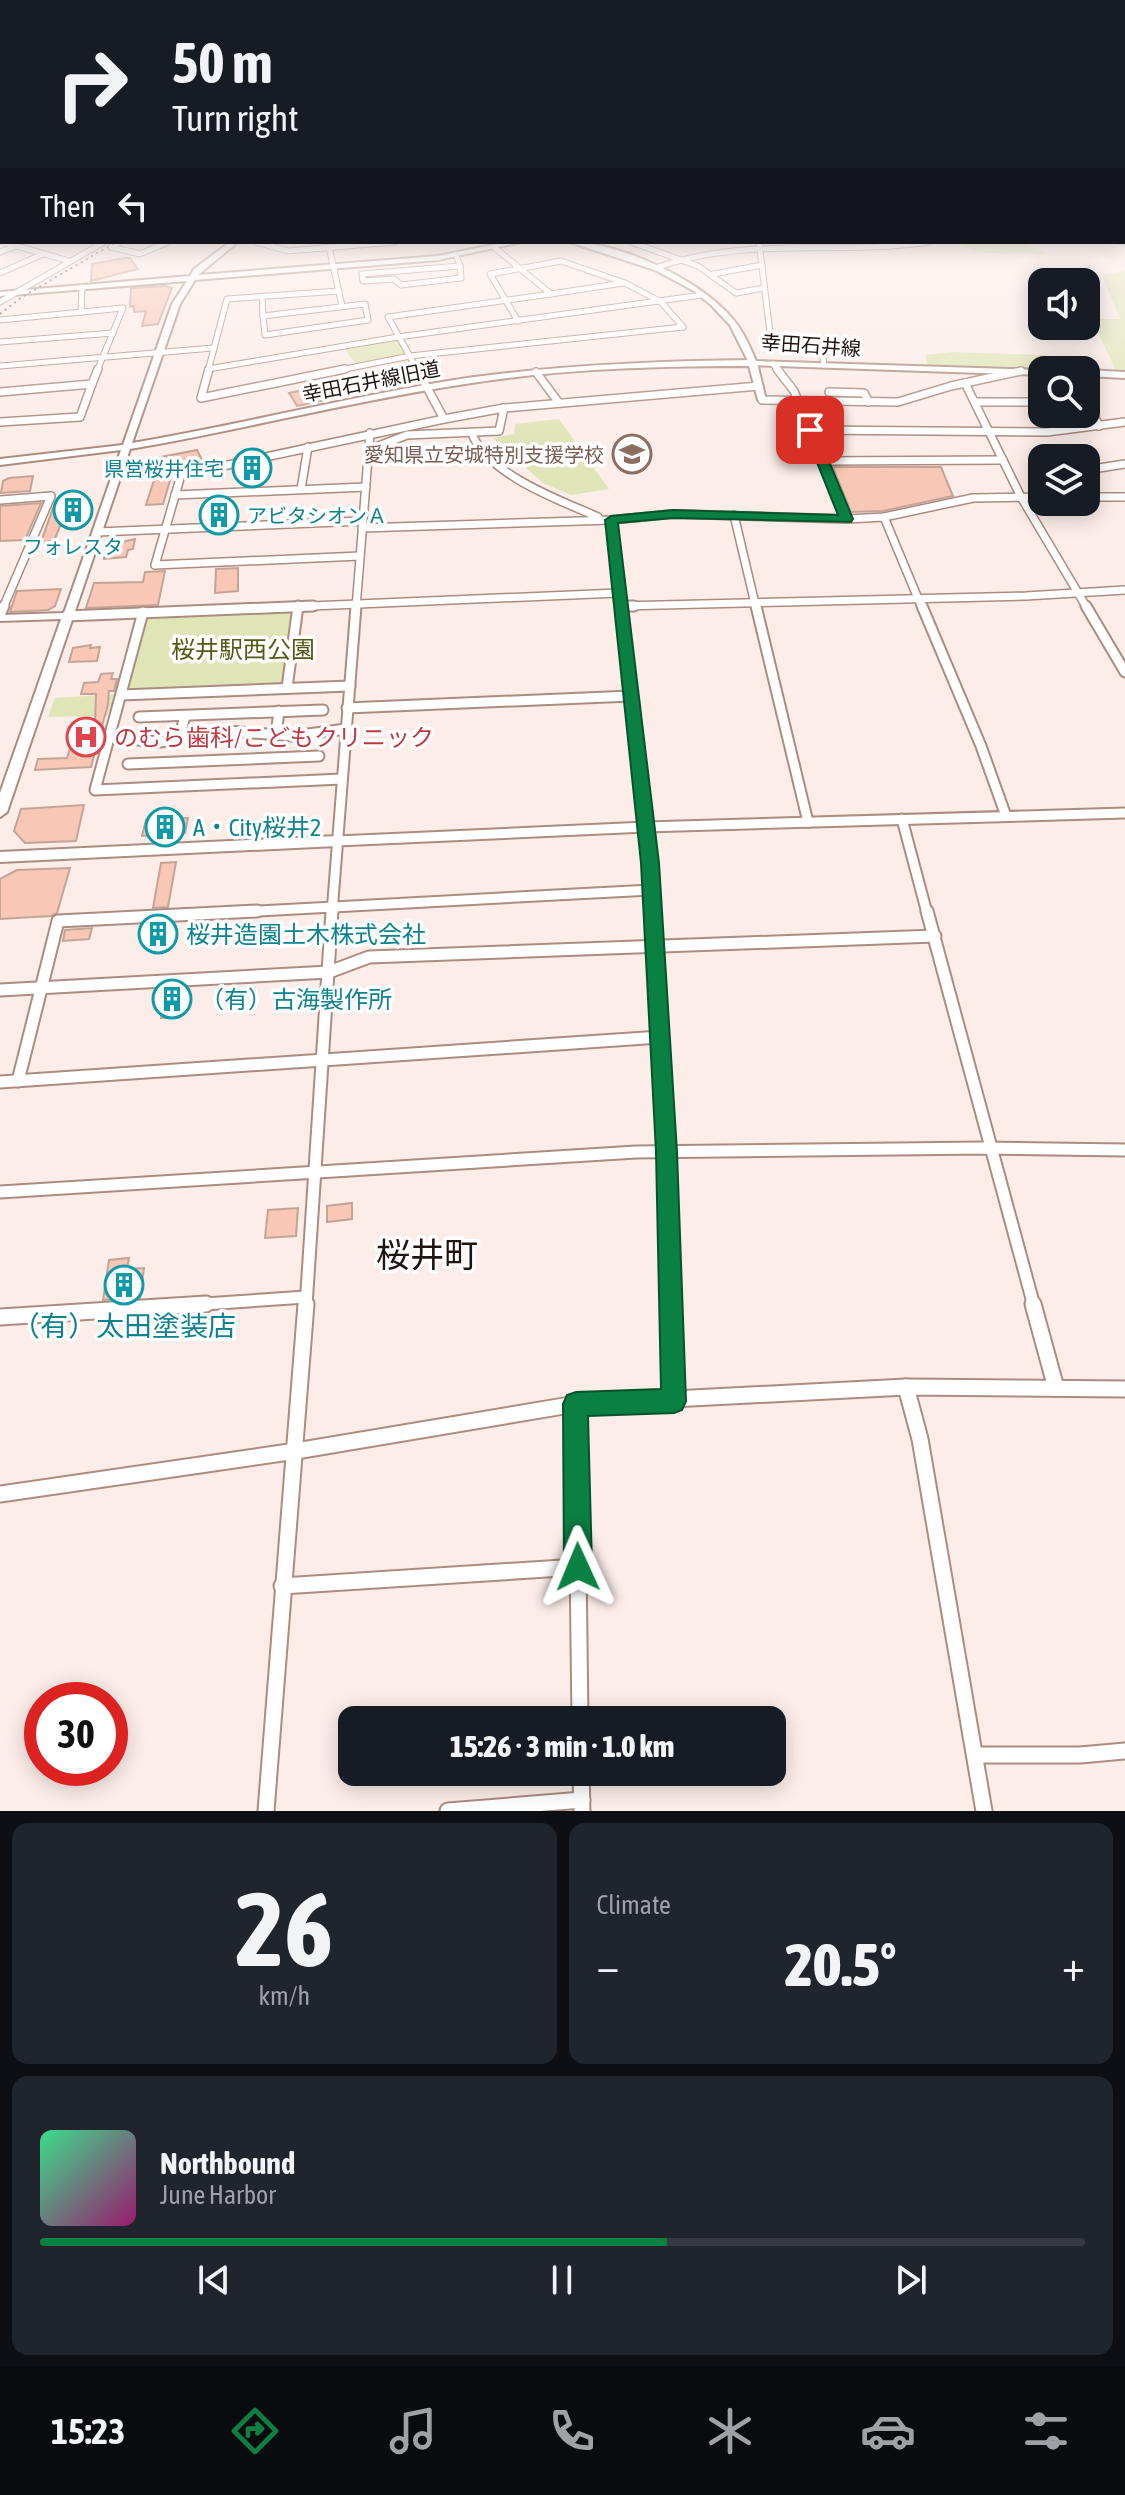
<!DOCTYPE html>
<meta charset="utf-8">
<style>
body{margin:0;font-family:"Asap Condensed","Noto Sans JP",sans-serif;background:#20242c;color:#f1f3f6;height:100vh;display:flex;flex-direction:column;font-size:30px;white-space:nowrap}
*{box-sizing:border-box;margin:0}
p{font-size:26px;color:#9ea1a6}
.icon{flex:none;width:44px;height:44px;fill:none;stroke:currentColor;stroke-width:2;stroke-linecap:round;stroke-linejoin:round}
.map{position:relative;height:1811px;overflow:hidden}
.drawer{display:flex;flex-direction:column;gap:12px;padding:12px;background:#0d0f14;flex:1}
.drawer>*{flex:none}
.guide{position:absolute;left:0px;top:0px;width:1126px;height:244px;box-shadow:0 4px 20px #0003;background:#171b24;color:#f1f3f6;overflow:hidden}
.fabs{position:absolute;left:1028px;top:268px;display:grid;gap:16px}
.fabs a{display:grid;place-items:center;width:72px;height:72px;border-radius:16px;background:#171b24;box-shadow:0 4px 20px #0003;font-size:40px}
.speed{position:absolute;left:24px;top:1682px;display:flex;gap:16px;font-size:40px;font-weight:700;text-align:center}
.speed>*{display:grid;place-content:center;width:104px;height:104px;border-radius:50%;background:#171b24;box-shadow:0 4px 20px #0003;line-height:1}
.speed .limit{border:12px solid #d22;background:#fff;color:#111}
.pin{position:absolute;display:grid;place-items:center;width:68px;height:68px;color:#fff;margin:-34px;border-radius:16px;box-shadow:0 4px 12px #0006}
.me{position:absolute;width:88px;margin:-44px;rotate:359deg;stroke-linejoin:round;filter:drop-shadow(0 0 6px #0008)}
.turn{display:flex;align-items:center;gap:28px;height:168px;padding:0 40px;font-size:36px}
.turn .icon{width:104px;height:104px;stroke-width:2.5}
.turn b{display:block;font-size:56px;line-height:68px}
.then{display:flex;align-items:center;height:76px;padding:0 40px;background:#0003;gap:16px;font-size:30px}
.big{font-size:60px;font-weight:800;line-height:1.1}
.drawer .card{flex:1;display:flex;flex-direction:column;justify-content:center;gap:12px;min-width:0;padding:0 28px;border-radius:16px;background:#20242c}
.drawer .dial{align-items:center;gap:0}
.dial b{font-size:104px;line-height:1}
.song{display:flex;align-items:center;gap:24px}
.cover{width:96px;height:96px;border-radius:12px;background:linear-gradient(135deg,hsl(150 70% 55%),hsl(320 70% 35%))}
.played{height:8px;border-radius:4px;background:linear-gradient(90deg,#0b8043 60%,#363941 60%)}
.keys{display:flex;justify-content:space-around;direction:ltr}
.heat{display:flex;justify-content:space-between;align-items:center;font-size:44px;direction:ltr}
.drawer .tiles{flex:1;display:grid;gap:12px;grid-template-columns:1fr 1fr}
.card:last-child{grid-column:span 2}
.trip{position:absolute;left:338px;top:1706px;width:448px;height:80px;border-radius:16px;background:#171b24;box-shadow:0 4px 20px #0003;font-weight:800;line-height:80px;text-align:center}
.menu{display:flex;height:128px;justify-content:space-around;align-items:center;background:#090b0e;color:#9ea1a6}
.menu .icon{width:56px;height:56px}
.menu .active{color:#0b8043}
.menu b{font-size:36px;color:#f1f3f6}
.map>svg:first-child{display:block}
.green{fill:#e0e5b8}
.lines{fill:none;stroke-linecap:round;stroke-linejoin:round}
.canal{fill:#93bbe7;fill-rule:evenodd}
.building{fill:#f8c7b5;stroke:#c5a498;stroke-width:2}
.minor-far4-casing{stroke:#ac8c80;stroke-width:7}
.minor-far3-casing{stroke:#ac8c80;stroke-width:10}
.minor-far2-casing{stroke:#ac8c80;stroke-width:13}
.minor-far1-casing{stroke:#ac8c80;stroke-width:15}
.minor-casing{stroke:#ac8c80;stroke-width:19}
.tertiary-casing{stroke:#ac8c80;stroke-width:4}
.secondary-casing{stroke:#ac8c80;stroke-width:4}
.primary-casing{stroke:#d3d0cf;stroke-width:20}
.minor-far4{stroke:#fff;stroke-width:5}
.minor-far3{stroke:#fff;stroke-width:7}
.minor-far2{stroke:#fff;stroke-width:9}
.minor-far1{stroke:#fff;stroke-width:11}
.minor{stroke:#fff;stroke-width:15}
.tertiary{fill:#fff;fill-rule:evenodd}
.secondary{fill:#fff;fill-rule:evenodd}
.primary{stroke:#b5f0f3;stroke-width:16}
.rail{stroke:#70635e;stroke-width:2;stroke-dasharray:2 4;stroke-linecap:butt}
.route{fill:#0b8043;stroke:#07532c;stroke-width:2}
.labels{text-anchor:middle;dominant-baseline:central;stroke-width:7;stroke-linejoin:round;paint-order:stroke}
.far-street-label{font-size:20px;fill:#211511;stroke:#fefefe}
.far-education-label{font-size:20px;fill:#785e54;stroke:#fefefe;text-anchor:end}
.far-culture-label{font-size:20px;fill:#0d838f;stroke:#fefefe;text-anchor:end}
.park-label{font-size:24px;fill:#555918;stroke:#fefefe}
.health-label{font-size:24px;fill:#be3a42;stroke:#fefefe;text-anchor:start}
.culture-label{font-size:24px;fill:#0d838f;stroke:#fefefe;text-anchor:start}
.near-culture-label{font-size:28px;fill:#0d838f;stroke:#fefefe}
.near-quarter-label{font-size:34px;fill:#211511;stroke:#fefefe}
</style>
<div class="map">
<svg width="1125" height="1811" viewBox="0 0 1125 1811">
<rect width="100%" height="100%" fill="#fcede8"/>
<g class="green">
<path d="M954,242H1019L1053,255L981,253Z"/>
<path d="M1125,271V371H1116L1092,319H1120L1102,275Z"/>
<path d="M397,339L408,355L357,365L343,347Z"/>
<path d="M952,352L1045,355L1063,360L1069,369L928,365L925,355Z"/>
<path d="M559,419L609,489L571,495L543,483L493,438L514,434L515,424Z"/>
<path d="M294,611L285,683L277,686L131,692L127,689L147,616Z"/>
<path d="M117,694L107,716L48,717L55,698Z"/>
</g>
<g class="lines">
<path class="canal" d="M1113,242H1125V246L1114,244Z"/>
</g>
<g class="building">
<path d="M125,258H130L138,269L91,281L92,264Z"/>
<path d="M166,286L172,288L158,324L142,326L146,311L134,312V306L130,307L131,288Z"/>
<path d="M341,382L350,395L297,406L289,393Z"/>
<path d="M197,450L204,464L177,470L172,474L163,504L146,505L154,480L145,460Z"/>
<path d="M833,467H941L953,496L883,511L851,512Z"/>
<path d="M33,476L30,491L1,493L3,481L9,478Z"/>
<path d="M41,503L25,540L0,541V506Z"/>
<path d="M68,507L54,541L41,542L53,508Z"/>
<path d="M135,539L133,549L128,550L126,557L104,559L107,545Z"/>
<path d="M238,568V591L215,593L216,569Z"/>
<path d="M165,571L158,605L86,608L94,583L143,582L145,572Z"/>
<path d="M61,589L55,606L48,610L10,612L17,591Z"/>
<path d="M91,645L90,648L100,647L97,661L69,662L73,648Z"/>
<path d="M113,673L111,679H117L114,691H109L108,704L91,767L35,770L38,759L67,758L77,725L95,724L96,694H81L84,683L98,682L101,674Z"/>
<path d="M84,805L76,841L25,843L14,831L21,809Z"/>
<path d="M188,818L185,833L142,836L146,820Z"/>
<path d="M176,862L168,907L153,908L161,863Z"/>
<path d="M70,868L57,913L51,916L0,919V879L17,870Z"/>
<path d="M92,928L89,939L63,941L65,930Z"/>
<path d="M171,928L167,948L150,949L152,939H145L147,929Z"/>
<path d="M166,989H182L178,1017L161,1018Z"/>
<path d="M352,1203V1219L327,1222V1206Z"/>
<path d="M298,1208L296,1236L265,1238L268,1210Z"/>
<path d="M129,1258L127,1269L144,1268L140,1298L103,1300L109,1260Z"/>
</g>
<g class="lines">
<defs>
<g id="minor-far4">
<path d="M3,242L69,261"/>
<path d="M120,242L111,247L140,254L168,242"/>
<path d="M256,242L288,251L394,242"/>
<path d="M631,242L698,266L736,293L764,288"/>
<path d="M759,242L771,341L821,346L824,365"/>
<path d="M329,247L342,306"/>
<path d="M0,252L16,246"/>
<path d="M456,255L460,266"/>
<path d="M460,266L461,278L401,285L394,279L363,281L362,274Z"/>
<path d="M655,268C750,235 833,256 929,242"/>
<path d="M0,273L43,254"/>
<path d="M713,274L762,265"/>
<path d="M551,294L623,283"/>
<path d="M262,297L263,316"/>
<path d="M0,302L104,242"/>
<path d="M365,304L368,320L265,335L263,316Z"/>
<path d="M81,312L82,287"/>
<path d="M0,320L123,308L97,371"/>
<path d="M518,321L490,274L561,261L625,283L661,302L683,327"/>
<path d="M0,342L113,333"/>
<path d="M773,364L779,371"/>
<path d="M0,366L213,348"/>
<path d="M208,369L398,337L702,295"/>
<path d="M208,371L227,299L339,291"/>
<path d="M335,371L410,356L683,327"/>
<path d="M418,371L388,317L551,294L495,248"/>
</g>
<g id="minor-far3">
<path d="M209,369L201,398L345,369"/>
<path d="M417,369L444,419L504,408"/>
<path d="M777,369L794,391L847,519"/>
<path d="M536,372L559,403"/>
<path d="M965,383L1021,497L1087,608"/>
<path d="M0,392L92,384L98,369"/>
<path d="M829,392L864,393L869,402"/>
<path d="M1086,399L1099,426"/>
<path d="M762,400L898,402L951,386L1021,371"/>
<path d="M975,402H1042"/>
<path d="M0,422L80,417L92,384"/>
<path d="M810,430L1047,432L1125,422"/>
<path d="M472,434C489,475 559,500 598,517"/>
<path d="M368,450L407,435L499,431L504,408L759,386"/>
<path d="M822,461L1003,460"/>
<path d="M1086,470L1125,464"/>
<path d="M301,489L308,447"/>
<path d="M175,495L366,487"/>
<path d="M1086,497H1125"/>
<path d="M0,500L51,496L3,608"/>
<path d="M734,515L756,608"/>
<path d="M884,517L922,608"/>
<path d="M611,520L621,608"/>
<path d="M362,528L611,520L673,514L847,519L884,517L973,498L1042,497"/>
<path d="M97,532L362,521"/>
<path d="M360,556L155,565L181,475L444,419"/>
<path d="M621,606L1026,596L1125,590"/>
<path d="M265,608L618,593"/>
<path d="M356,608L370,433"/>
</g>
<g id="minor-far2">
<path d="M621,606L653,913"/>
<path d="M621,606H634"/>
<path d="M756,606L808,822"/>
<path d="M922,606L981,746L1006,816"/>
<path d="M1086,606L1125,672"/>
<path d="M143,612L95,790L342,779"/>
<path d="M0,615L4,606"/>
<path d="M66,616L313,606"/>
<path d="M287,688L298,606"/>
<path d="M121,695L350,686"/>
<path d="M347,708L631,696"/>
<path d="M139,717L323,710"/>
<path d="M276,735L279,711"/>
<path d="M108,737L160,742L228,731L293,736L346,729"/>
<path d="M179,739L185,716"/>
<path d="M128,764L319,756"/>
<path d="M902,819L927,913"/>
<path d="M337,841L646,827L1125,813"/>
<path d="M219,913L651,890"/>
<path d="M332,913L356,606"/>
</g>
<g id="minor-far1">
<path d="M653,911L667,1152L671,1306"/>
<path d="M927,911L1034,1306"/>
<path d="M0,990L329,972L369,957L935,936"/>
<path d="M18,1081L58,921L257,911"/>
<path d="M0,1082L660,1037"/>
<path d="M0,1192L636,1152L984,1148L1125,1150"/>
<path d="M175,1306L306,1297"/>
<path d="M306,1306L332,911"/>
</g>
<g id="minor">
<path d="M671,1304L674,1401"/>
<path d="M1033,1304L1056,1388"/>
<path d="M0,1317L206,1304"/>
<path d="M906,1387L920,1439L984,1811"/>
<path d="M576,1404L580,1720"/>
<path d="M0,1494L296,1451L576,1404L906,1387L1125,1389"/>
<path d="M282,1586L578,1567"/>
<path d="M975,1755H1080L1125,1751"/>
<path d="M581,1772L582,1811"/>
<path d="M266,1811L306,1304"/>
<path d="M448,1811L582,1800"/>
</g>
<g id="tertiary">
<path d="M230,242H238L198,275L438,256L507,242H522L438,260L195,280L180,304L132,443C245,424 355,395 467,378C562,365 657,361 753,360L757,363L766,400L762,403L758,400L749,366C654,366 559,369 465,384C352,401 242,430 130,449L7,812L0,817V793L61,619L0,621V615L64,613L121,450L0,465V459L123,445L172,304L187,281L0,296V292L190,276L194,269Z"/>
<path d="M337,836L344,841L337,846L0,862V852Z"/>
</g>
<g id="secondary">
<path d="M569,242C620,242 698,279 731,317C743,330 749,345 756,361L1044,370H1042V375L750,365L730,325L711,305L694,291L655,270Z"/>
<path d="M1086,370L1125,372V378L1086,376Z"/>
</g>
<path id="primary" d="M0,203L2,202"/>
</defs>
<use href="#minor-far4" class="minor-far4-casing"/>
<use href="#minor-far3" class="minor-far3-casing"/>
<use href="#minor-far2" class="minor-far2-casing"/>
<use href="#minor-far1" class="minor-far1-casing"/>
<use href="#minor" class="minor-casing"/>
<use href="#tertiary" class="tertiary-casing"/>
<use href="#secondary" class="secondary-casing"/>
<use href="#primary" class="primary-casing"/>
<use href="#minor-far4" class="minor-far4"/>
<use href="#minor-far3" class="minor-far3"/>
<use href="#minor-far2" class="minor-far2"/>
<use href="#minor-far1" class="minor-far1"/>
<use href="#minor" class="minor"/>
<use href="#tertiary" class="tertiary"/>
<use href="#secondary" class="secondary"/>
<use href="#primary" class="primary"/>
<path class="rail" d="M0,314L22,297L116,242"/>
</g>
<linearGradient id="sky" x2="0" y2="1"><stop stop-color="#86b7e8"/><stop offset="0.42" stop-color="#fef7f5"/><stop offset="1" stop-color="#fef7f5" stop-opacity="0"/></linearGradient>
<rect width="1125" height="440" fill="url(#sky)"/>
<path class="route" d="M810,427L816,430L853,519L851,522L673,518L618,523L659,863L677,1152L686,1401L682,1410L674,1413L588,1416L592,1567L588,1577L578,1581L568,1577L564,1567L563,1404L567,1395L576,1392L661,1389L656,1152L641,863L605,520L611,516L673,510L838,515L804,430Z"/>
<defs>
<symbol id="school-ring" viewBox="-11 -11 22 22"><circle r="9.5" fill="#fefefe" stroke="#8d6e63" stroke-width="1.5"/><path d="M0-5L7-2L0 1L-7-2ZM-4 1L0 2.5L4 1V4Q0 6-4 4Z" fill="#8d6e63"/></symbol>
<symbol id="building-ring" viewBox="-11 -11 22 22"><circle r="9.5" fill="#fefefe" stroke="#0f9aa8" stroke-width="1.5"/><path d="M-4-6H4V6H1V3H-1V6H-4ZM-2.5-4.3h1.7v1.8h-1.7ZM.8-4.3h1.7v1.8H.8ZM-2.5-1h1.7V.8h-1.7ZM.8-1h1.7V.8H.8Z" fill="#0f9aa8"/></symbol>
<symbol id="hospital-ring" viewBox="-11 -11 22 22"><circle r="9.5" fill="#fefefe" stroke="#e0444e" stroke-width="1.5"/><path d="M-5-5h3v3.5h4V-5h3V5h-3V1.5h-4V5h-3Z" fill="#e0444e"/></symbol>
</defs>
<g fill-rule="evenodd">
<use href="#school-ring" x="610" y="432" width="44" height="44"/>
<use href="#building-ring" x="230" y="446" width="44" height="44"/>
<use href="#building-ring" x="51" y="488" width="44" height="44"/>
<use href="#building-ring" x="197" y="493" width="44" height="44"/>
<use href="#hospital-ring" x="64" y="715" width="44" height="44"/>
<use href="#building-ring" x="143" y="805" width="44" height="44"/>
<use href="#building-ring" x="136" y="912" width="44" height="44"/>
<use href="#building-ring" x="150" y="977" width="44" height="44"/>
<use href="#building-ring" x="102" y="1263" width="44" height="44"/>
</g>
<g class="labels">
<g class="far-street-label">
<text transform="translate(811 345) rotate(4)">幸田石井線</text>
<text transform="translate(371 381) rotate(-11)">幸田石井線旧道</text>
</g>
<g class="far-education-label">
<text x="604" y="454">愛知県立安城特別支援学校</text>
</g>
<g class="far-culture-label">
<text x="224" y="468">県営桜井住宅</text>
<text x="247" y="515" text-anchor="start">アビタシオンＡ</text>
<text x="73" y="546" text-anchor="middle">フォレスタ</text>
</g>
<g class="park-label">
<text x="243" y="649">桜井駅西公園</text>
</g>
<g class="health-label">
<text x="114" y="737">のむら歯科/こどもクリニック</text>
</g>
<g class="culture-label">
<text x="193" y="827">A・City桜井2</text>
<text x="186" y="934">桜井造園土木株式会社</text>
<text x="200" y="999">（有）古海製作所</text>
</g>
<g class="near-culture-label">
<text x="124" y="1326">（有）太田塗装店</text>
</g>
<g class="near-quarter-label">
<text x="427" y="1254">桜井町</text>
</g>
</g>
</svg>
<div class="fabs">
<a><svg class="icon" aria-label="sound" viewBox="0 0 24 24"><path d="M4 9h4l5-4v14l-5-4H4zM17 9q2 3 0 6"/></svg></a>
<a><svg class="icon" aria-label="search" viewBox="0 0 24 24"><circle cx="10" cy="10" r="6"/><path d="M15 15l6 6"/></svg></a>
<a><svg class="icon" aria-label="layers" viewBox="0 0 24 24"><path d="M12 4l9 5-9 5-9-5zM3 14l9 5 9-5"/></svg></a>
</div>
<div class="speed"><div class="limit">30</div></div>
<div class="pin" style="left:810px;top:430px;background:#d93025"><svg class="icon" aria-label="arrive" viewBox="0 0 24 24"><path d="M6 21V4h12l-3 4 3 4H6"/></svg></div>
<svg class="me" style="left:578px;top:1567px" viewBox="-20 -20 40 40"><path d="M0-17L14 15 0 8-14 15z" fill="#0b8043" stroke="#fff" stroke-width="4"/></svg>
<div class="trip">15:26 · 3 min · 1.0 km</div>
<div class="guide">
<div class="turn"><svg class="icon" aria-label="right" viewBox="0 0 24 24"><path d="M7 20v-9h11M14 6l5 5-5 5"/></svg><div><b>50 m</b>Turn right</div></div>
<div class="then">Then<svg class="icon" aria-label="left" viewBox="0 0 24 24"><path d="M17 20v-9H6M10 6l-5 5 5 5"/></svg></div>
</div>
</div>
<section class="drawer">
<div class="tiles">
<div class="card dial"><b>26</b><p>km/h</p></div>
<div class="card"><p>Climate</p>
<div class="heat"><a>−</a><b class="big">20.5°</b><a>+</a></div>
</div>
<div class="card">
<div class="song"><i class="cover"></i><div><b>Northbound</b><p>June Harbor</p></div></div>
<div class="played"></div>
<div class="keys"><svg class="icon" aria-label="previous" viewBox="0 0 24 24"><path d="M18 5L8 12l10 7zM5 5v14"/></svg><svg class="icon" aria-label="pause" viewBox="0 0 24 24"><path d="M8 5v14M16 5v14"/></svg><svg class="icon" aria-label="next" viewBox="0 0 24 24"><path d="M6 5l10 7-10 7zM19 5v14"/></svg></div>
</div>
</div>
</section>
<nav class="menu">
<b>15:23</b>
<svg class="icon active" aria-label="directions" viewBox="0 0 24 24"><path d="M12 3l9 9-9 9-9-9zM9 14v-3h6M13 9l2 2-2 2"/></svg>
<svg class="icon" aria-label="music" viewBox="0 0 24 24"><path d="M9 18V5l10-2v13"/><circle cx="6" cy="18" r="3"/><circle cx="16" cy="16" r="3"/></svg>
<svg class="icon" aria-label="phone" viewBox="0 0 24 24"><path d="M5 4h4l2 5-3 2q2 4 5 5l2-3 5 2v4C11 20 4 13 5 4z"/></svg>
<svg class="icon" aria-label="climate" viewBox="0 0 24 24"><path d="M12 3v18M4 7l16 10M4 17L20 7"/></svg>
<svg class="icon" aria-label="car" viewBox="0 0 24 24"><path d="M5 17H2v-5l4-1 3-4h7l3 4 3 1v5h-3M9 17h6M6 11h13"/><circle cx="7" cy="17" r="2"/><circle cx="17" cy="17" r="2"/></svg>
<svg class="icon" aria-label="filters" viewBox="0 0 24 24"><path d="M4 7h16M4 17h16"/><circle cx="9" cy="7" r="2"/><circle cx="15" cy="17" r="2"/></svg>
</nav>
